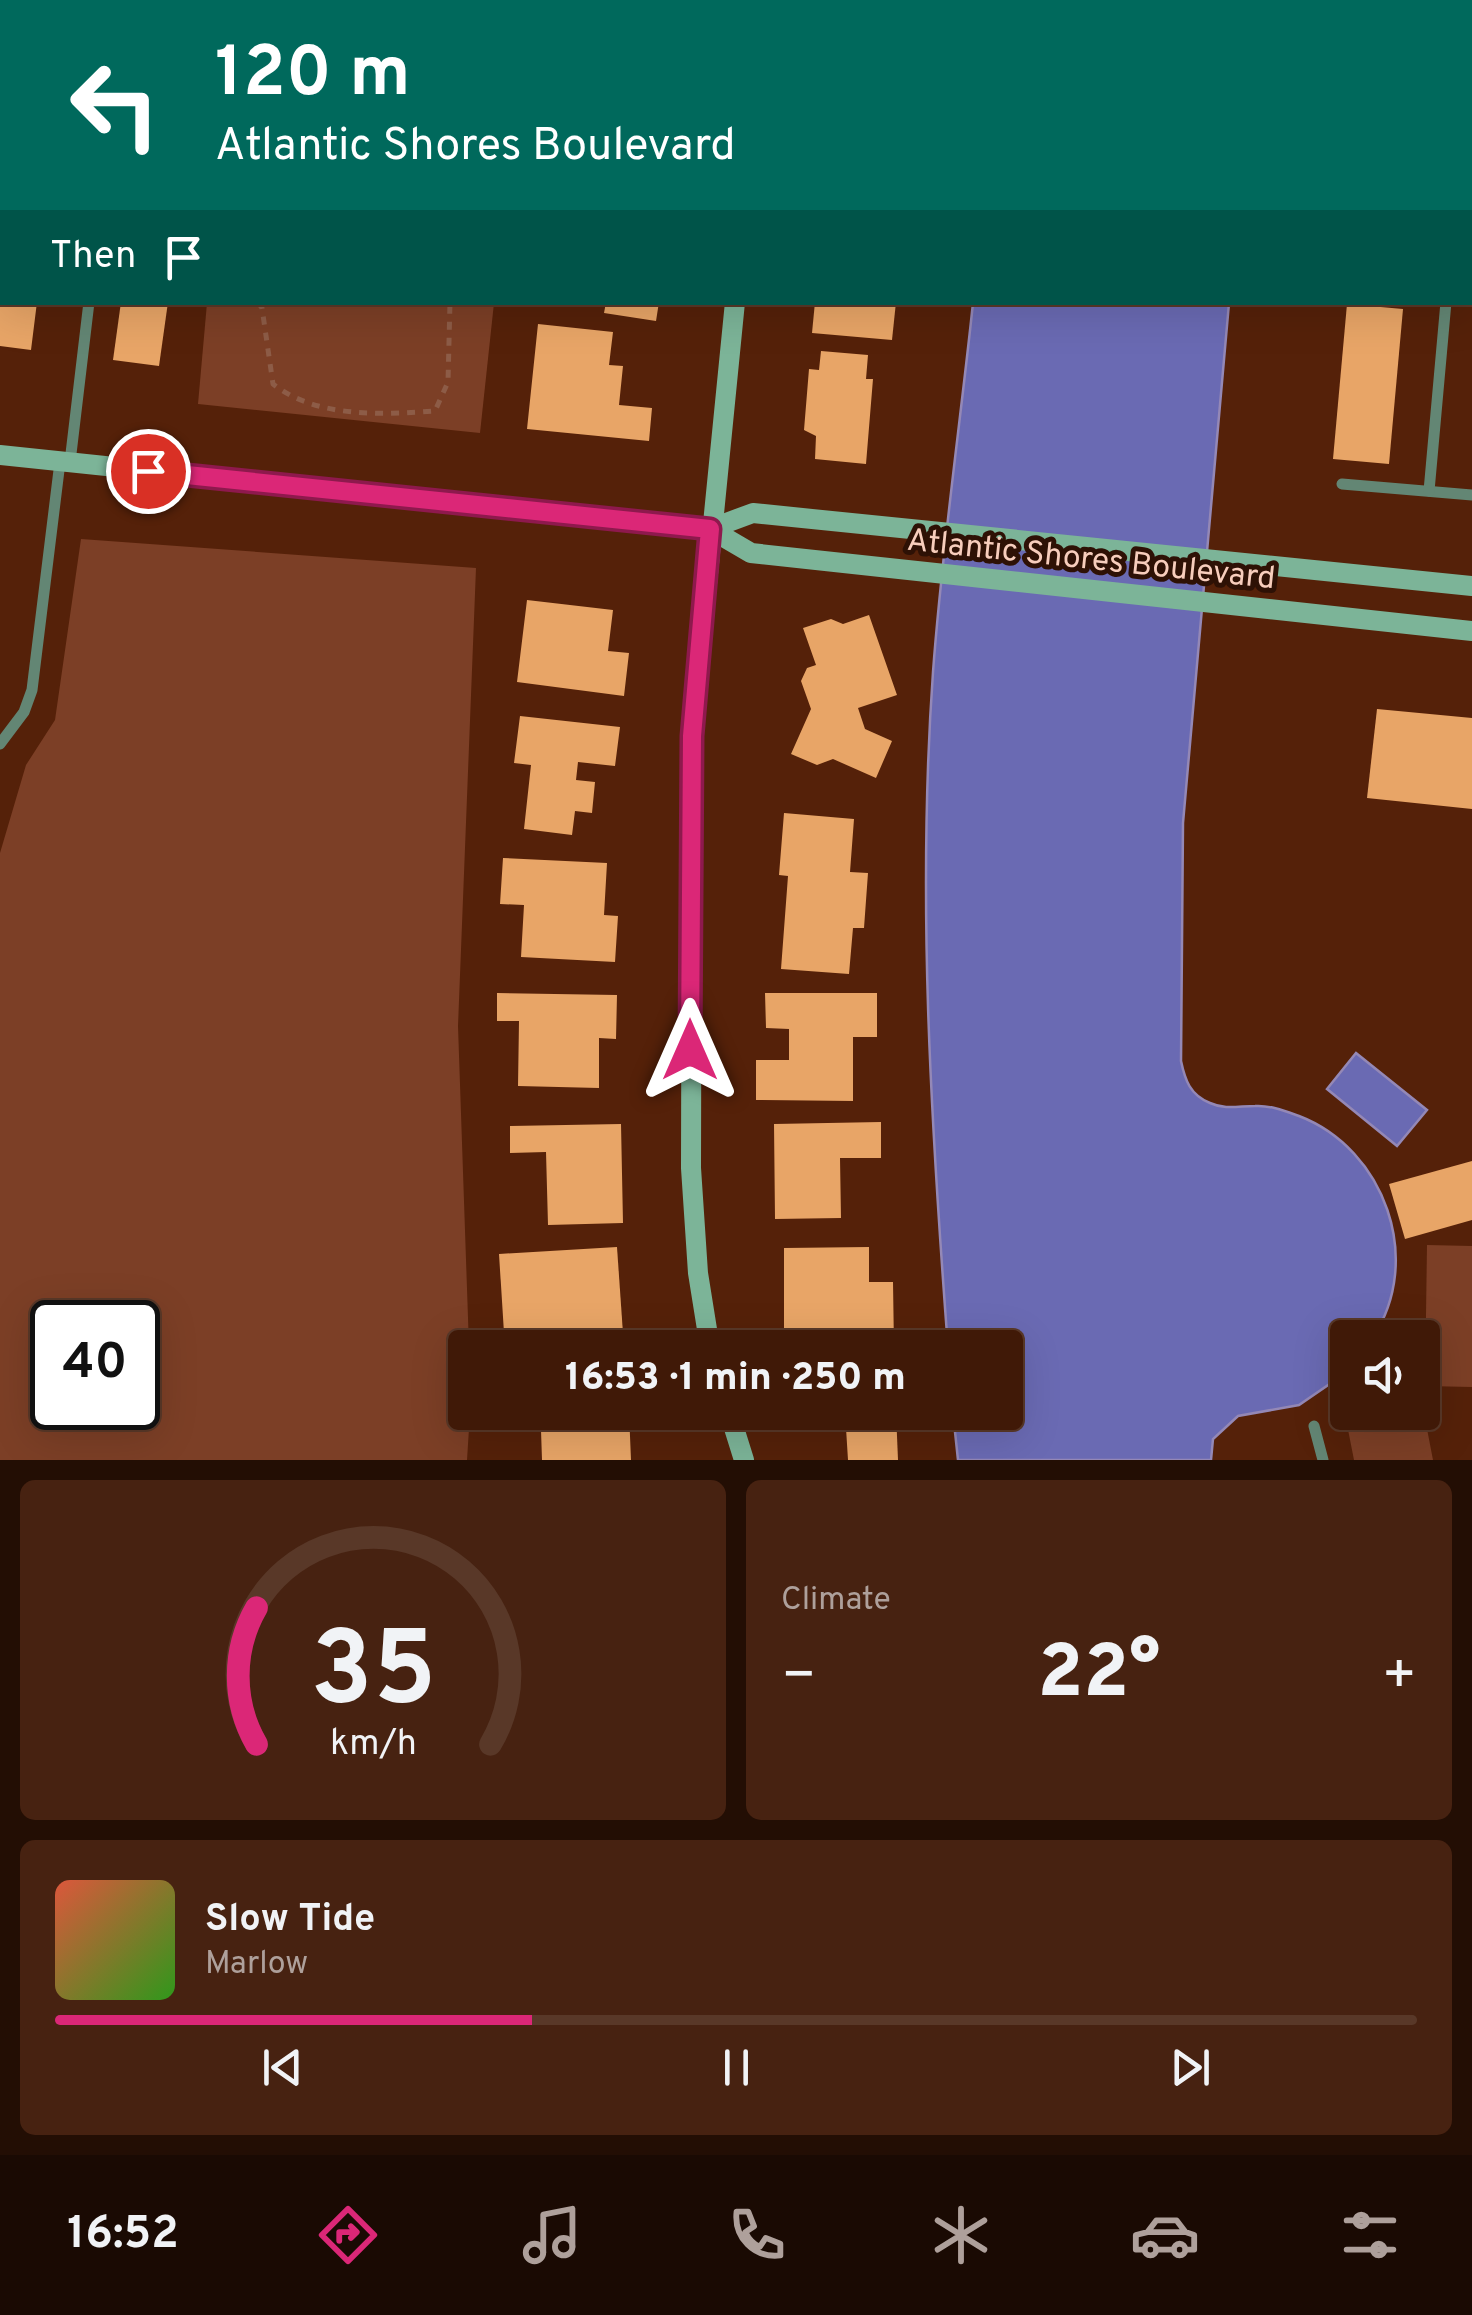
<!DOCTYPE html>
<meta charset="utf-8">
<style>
body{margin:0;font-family:Overpass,sans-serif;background:#472211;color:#f1f3f6;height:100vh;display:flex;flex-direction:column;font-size:38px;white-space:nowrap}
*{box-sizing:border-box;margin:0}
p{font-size:32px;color:#aea09b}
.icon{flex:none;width:55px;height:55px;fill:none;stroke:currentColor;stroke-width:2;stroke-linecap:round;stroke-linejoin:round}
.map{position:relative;height:1460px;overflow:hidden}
.panel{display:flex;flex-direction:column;gap:20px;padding:20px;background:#230e04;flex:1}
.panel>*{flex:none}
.hud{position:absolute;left:0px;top:0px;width:1472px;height:305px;box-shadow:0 10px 40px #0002,0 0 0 2px #593828;background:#00695c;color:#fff;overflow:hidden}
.tools{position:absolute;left:1330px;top:1320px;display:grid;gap:20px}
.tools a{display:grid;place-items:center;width:110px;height:110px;border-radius:10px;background:#401907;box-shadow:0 10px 40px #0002,0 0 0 2px #593828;font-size:50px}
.speed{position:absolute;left:30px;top:1300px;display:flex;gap:20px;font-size:50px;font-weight:700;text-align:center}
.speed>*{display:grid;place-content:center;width:130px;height:130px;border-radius:50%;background:#401907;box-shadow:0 10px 40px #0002,0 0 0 2px #593828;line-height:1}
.speed .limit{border:5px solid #111;border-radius:15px;background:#fff;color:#111}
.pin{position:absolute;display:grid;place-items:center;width:85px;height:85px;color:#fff;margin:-42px;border:5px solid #fff;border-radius:50%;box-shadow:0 2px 10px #0007}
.me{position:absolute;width:110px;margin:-55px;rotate:0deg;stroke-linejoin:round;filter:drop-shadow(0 0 8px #0008)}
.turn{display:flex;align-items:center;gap:35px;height:210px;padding:0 50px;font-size:45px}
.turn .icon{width:130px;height:130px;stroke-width:2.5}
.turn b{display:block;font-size:70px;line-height:85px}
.then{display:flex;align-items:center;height:95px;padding:0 50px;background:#0003;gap:20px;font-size:38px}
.big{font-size:75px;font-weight:800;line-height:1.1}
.panel .widget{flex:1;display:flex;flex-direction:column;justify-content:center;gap:15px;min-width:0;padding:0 35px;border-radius:15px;background:#472211}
.panel .dial{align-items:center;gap:0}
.dial svg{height:260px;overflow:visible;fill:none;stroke:#593828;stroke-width:7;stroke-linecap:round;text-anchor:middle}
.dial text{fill:#f1f3f6;stroke:none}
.song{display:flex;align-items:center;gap:30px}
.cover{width:120px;height:120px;border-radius:15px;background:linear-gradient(135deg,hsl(10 70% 55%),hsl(110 70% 35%))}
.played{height:10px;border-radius:5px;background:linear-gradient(90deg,#db2777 35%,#593828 35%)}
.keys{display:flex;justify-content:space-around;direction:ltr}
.heat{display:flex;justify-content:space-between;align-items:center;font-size:55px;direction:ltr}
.panel .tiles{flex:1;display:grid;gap:20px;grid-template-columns:1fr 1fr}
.widget:last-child{grid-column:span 2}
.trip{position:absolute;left:448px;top:1330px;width:575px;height:100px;border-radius:10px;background:#401907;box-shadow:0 10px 40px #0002,0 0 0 2px #593828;font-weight:800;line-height:100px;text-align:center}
.menu{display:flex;height:160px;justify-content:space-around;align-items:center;background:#1a0a03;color:#aea09b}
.menu .icon{width:70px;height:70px}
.menu .current{color:#db2777}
.menu b{font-size:45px;color:#f1f3f6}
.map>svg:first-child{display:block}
.green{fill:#7c3f26;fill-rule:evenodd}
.water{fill:#6a6ab3;stroke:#9488b6;stroke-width:2.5}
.building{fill:#e8a567}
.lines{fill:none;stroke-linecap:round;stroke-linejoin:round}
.path{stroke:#8d5c47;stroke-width:5;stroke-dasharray:8 8;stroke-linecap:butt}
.lane{stroke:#638674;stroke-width:11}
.secondary{stroke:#7cb498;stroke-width:20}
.route-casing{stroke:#8e194d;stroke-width:25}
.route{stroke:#db2777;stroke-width:18}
.labels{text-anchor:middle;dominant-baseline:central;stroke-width:10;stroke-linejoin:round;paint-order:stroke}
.street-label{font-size:32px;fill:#f7cdbc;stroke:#2e1105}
</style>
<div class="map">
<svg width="1472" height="1460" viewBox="0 0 1472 1460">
<rect width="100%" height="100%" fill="#552109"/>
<g class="green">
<path d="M0,0H528L2,2V202Z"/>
<path d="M207,303H494L480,433L198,404Z"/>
<path d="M81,539L476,568L458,1026L469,1347L465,1348V1412L470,1413L467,1460H0V853L26,765L55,720ZM138,1322V1408H52V1322Z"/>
<path d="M1427,1245L1472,1246V1387L1425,1386Z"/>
<path d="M1347,1382L1348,1412H1422L1423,1408L1433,1460H1354L1339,1384Z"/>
</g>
<g class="water">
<path d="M0,0L13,2H2V148Z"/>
<rect x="250" y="0" width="174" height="2"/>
<path d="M1009,0H1452L1453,2H1009Z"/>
<path d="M973,303H1229L1183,823L1181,1061C1185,1080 1190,1095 1210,1103C1225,1110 1239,1106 1255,1106C1270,1105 1285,1111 1299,1116C1385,1149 1424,1260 1373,1337L1348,1338L1347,1372L1299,1405L1238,1416L1213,1439L1211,1460H958L953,1413L1005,1412V1348H948C931,1123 917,897 933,672C942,549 960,426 973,303Z"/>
<path d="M1356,1053L1427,1110L1397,1146L1327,1089Z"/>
</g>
<g class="building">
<path d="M0,302H37L31,350L0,346Z"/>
<path d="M121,302H168L159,366L113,360Z"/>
<path d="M606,302H659L656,321L604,313Z"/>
<path d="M815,302H896L892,340L812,333Z"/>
<path d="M1347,304L1403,309L1389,464L1333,459Z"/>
<path d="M538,324L613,332L609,365L623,366L619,405L652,408L649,441L527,429Z"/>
<path d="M821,351L868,355L866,379H873L866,464L815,459L816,436L804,430L809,369L819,370Z"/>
<path d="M527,600L613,610L608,651L629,653L624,696L517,682Z"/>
<path d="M869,615L897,695L858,708L865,729L892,741L876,778L833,759L817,765L791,754L811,709L801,681L807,668L816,665L803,628L831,619L843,624Z"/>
<path d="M1377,709L1472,718V809L1367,798Z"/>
<path d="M520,716L620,727L615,766L578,762L576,780L595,782L592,813L575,811L572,835L524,829L531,765L514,763Z"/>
<path d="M784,813L854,819L850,872L868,873L864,928H853L849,974L781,969L788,876L779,875Z"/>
<path d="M503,858L607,863L604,915L618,916L615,962L521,957L524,905L500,904Z"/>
<path d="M497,993L617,995L616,1039L599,1038V1088L518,1086L519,1021H497Z"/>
<path d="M765,993H877V1037H853V1101L756,1100V1060H789V1029L766,1028Z"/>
<path d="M881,1122V1158H840L841,1218L775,1219L774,1124Z"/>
<path d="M621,1124L623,1223L548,1225L546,1152L510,1153V1126Z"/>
<path d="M1472,1161V1220L1405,1239L1389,1184Z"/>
<path d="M617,1247L624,1348H505L499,1254Z"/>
<path d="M869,1247V1282H893L894,1348H784V1248Z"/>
<path d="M517,1412H629L631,1460H542L541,1430H517Z"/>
<path d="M845,1412H896L898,1460H848Z"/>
</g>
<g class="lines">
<g class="path">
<path d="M47,0L48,2"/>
<path d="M92,0L93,2"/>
<path d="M514,2V0"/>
<path d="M258,302L262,308L273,384C316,418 382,415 435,411L448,382L450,302"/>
</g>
<g class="lane">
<path d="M70,462L89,302"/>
<path d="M1342,484L1472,495"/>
<path d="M1429,491L1446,302"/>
<path d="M0,744L24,712L32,690L60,462"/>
<path d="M1314,1426L1323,1460"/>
</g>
<g class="secondary">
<path d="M769,2L770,0"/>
<path d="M0,455L710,529L751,553L1472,631"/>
<path d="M710,529L753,513L1472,586"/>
<path d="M710,1348L698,1273L691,1168L692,735L735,302"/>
<path d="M729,1412L744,1460"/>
</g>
</g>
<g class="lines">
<defs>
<path id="route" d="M148,471L710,529L692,736L690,1050"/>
</defs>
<use href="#route" class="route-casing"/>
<use href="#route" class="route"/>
</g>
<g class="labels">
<g class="street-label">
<text transform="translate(1091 561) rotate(6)">Atlantic Shores Boulevard</text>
</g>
</g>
</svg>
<div class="tools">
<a><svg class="icon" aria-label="sound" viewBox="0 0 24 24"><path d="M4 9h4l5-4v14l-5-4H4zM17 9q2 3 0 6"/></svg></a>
</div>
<div class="speed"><div class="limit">40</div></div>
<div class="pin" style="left:148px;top:471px;background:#d93025"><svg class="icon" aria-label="arrive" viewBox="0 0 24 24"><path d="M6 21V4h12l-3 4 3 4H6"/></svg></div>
<svg class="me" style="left:690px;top:1050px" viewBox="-20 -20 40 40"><path d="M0-17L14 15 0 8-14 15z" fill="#db2777" stroke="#fff" stroke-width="4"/></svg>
<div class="trip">16:53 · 1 min · 250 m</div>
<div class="hud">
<div class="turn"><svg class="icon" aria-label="left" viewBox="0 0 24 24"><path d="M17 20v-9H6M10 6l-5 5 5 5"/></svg><div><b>120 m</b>Atlantic Shores Boulevard</div></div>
<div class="then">Then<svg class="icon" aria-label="arrive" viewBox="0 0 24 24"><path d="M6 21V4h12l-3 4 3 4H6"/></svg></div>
</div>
</div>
<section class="panel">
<div class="tiles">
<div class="widget dial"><svg viewBox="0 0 100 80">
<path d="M14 69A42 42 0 1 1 86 69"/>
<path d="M14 69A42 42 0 0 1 14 27" stroke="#db2777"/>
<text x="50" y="56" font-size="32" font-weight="700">35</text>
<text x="50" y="72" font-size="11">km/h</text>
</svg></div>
<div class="widget"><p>Climate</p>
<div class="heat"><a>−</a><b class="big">22°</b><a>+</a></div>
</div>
<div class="widget">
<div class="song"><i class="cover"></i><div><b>Slow Tide</b><p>Marlow</p></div></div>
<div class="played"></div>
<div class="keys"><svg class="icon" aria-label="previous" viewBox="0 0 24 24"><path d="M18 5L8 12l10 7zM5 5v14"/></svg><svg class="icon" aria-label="pause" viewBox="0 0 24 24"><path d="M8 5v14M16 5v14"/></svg><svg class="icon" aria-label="next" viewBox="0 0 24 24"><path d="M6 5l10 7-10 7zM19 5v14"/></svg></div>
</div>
</div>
</section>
<nav class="menu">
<b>16:52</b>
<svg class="icon current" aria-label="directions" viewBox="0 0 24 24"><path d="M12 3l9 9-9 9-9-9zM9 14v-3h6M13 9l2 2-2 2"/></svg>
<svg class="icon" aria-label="music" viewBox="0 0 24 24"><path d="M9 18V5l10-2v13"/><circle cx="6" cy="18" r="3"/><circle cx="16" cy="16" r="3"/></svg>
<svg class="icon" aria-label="phone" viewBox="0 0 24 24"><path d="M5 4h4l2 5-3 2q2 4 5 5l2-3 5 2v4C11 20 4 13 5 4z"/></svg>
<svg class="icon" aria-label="climate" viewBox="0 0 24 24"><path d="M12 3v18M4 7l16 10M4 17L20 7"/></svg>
<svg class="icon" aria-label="car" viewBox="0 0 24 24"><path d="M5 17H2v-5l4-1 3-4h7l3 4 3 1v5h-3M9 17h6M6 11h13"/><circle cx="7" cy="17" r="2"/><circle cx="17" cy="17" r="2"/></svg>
<svg class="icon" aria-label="filters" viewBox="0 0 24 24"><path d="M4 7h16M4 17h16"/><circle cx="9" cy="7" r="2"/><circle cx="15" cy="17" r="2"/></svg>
</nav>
